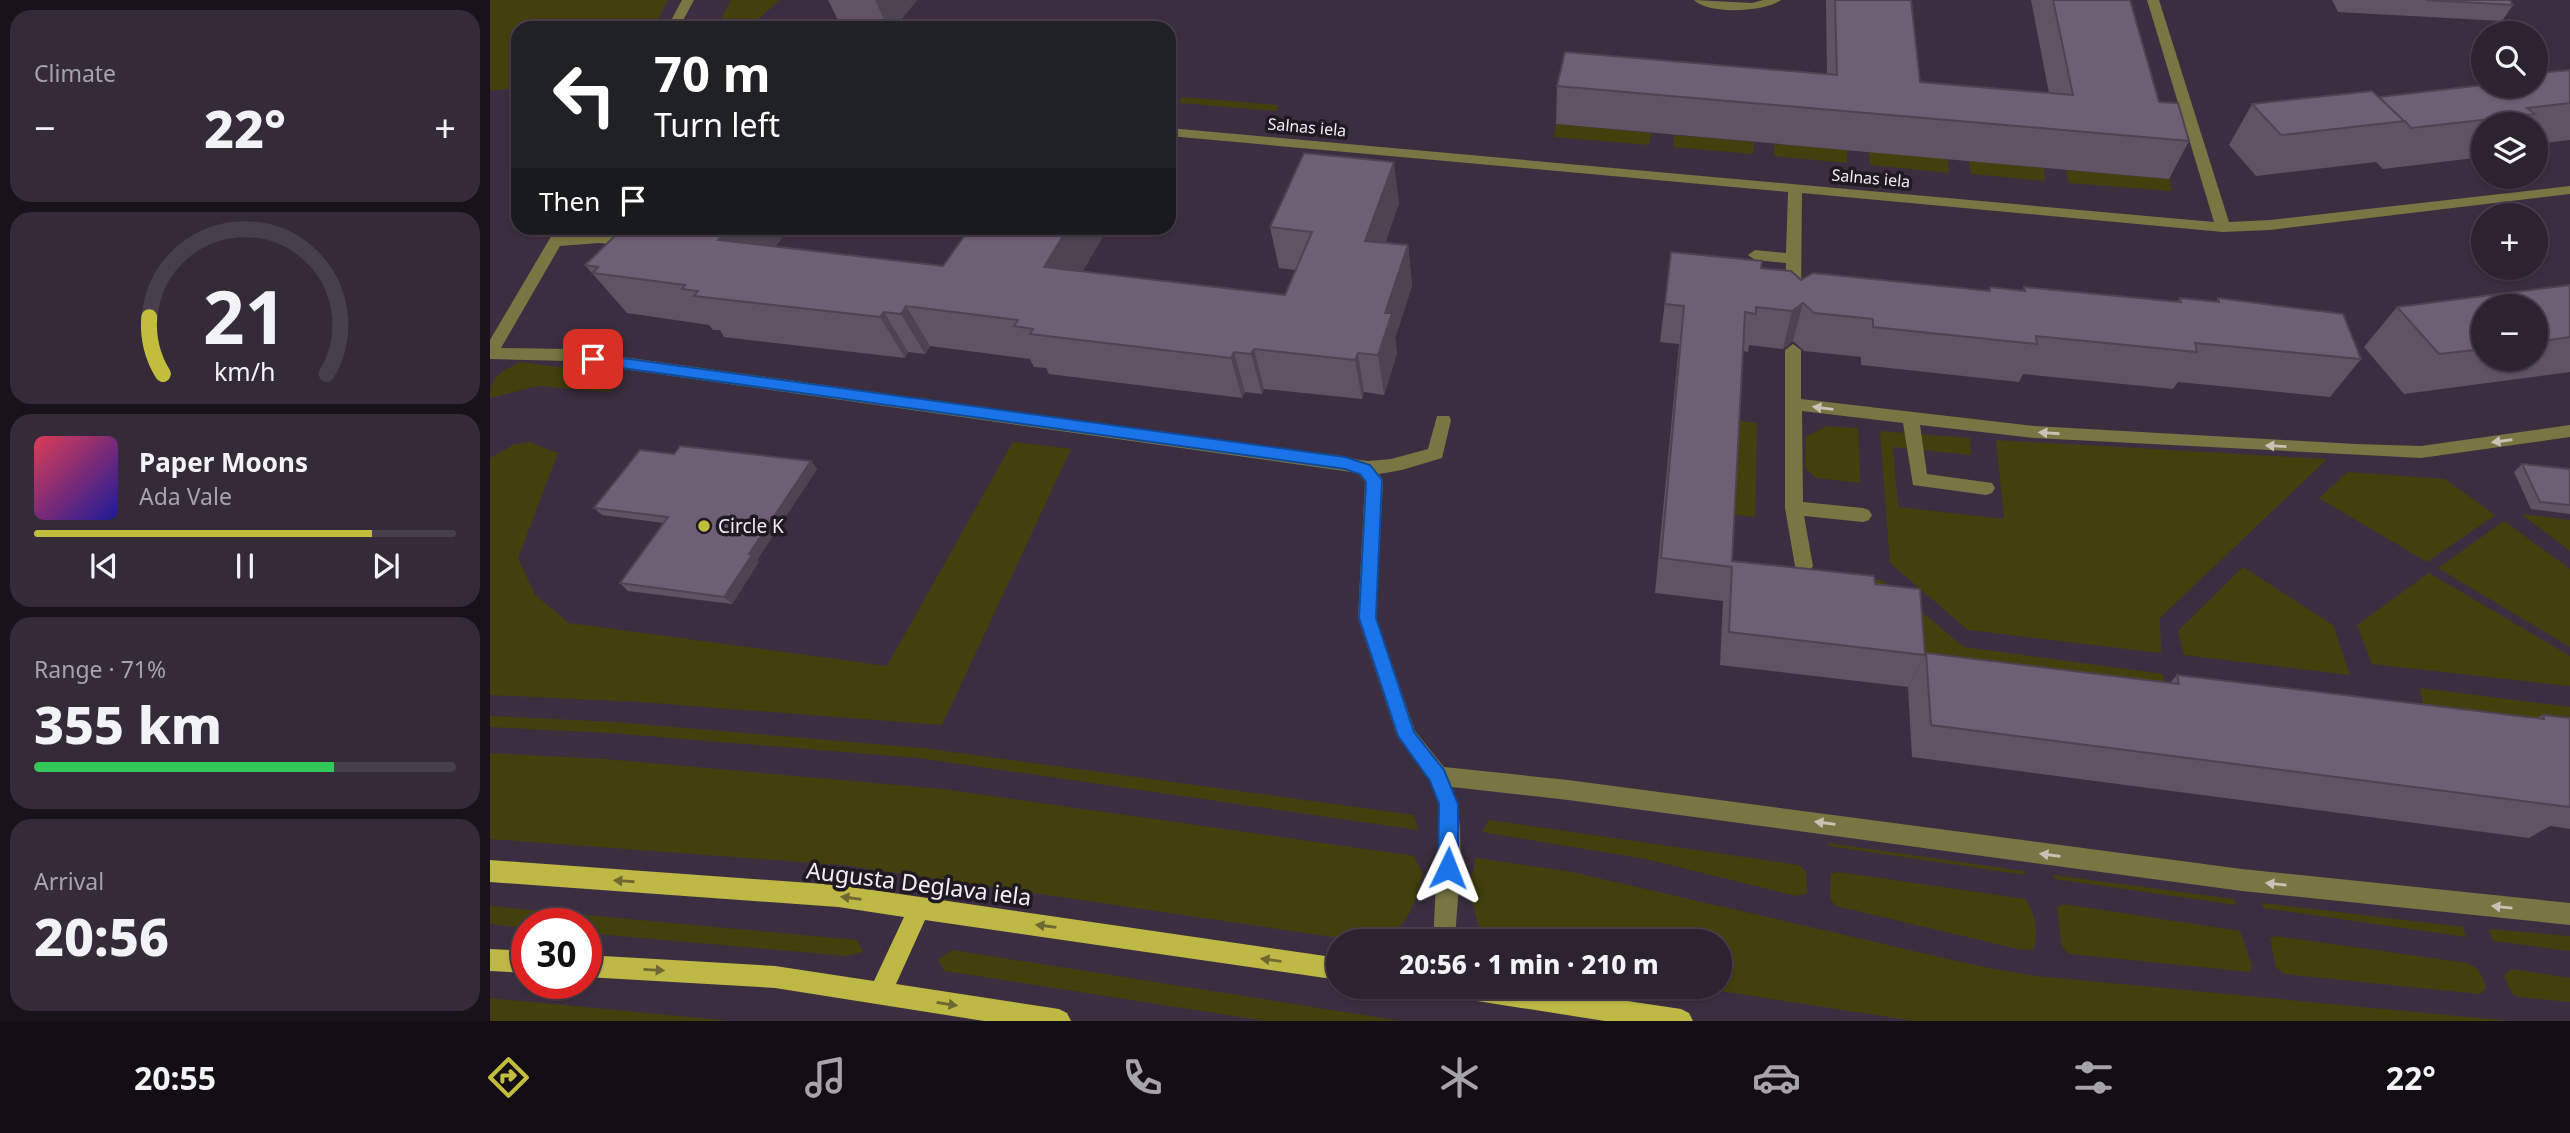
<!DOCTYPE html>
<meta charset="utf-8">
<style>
body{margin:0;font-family:"Noto Sans",sans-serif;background:#342a38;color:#f1f3f6;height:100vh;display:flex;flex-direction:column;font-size:26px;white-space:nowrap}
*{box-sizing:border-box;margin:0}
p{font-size:23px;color:#a6a4ab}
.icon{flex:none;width:38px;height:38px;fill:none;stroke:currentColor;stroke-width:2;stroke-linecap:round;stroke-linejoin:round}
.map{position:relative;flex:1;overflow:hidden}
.details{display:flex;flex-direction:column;gap:10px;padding:10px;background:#18131a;width:490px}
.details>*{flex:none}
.top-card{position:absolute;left:21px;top:21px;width:665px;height:214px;border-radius:21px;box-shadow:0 2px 5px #0004,0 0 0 2px #483f4c;background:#202124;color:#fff;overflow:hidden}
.controls{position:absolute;left:1981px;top:21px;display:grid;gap:14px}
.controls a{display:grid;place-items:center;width:77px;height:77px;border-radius:50%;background:#2c2230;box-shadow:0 2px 5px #0004,0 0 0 2px #483f4c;font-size:35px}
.speed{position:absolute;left:21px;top:908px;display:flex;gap:14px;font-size:35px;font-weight:700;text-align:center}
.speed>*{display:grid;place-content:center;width:91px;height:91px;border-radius:50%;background:#2c2230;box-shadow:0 2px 5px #0004,0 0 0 2px #483f4c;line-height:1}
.speed .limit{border:10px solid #d22;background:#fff;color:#111}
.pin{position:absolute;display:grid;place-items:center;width:60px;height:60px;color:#fff;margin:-30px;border-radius:14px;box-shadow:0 4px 10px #0006}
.me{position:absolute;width:77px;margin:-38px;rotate:2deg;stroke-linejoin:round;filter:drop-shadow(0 0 5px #0008)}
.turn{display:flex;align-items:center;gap:24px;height:147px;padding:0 28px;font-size:32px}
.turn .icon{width:91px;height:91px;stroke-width:2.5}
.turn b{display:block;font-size:49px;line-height:60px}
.then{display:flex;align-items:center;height:66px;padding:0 28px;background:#0003;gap:14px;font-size:26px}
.big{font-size:52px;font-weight:800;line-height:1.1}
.details .widget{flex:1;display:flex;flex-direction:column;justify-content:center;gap:10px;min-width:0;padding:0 24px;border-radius:21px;background:#342a38}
.details .dial{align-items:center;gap:0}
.dial svg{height:182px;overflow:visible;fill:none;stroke:#483f4c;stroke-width:7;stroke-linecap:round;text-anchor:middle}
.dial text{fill:#f1f3f6;stroke:none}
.song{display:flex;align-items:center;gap:21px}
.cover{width:84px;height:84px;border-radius:10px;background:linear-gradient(135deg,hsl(350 70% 55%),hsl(240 70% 35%))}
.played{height:7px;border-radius:4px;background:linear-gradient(90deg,#c3bd3e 80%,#483f4c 80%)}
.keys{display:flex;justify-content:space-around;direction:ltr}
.heat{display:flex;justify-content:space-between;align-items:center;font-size:38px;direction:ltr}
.charge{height:10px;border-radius:5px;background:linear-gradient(90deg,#34c759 71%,#483f4c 0)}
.trip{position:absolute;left:836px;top:929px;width:406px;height:70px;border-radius:35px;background:#2c2230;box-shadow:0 2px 5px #0004,0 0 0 2px #483f4c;font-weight:800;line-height:70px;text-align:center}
.tabs{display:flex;height:112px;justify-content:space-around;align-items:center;background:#120e13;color:#a6a4ab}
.tabs .icon{width:49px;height:49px}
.tabs .current{color:#c3bd3e}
.tabs b{font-size:32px;color:#f1f3f6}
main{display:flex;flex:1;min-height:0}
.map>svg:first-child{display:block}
.green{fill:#43400e}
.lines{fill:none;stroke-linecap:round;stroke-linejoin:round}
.minor{fill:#797643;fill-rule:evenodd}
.major{fill:#beb845;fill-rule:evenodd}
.wall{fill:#5f5364;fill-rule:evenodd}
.shaded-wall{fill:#4d4351}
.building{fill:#6e6074;stroke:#4d4351;stroke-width:2}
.oneway{fill:#c8c2b7}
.oneway2{fill:#6e6833}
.route{fill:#1a73e8;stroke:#114b97;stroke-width:2}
.poi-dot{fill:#c3bd3e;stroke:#1f1921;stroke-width:2.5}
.labels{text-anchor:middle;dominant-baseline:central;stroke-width:7;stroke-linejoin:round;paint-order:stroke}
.far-street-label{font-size:16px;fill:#f3ebf6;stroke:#1f1921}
.poi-label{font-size:19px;fill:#f3ebf6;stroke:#1f1921;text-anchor:start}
.near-street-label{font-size:23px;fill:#f3ebf6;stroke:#1f1921}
</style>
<main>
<section class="details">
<div class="widget"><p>Climate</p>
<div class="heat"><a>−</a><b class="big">22°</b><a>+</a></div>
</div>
<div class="widget dial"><svg viewBox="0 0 100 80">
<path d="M14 69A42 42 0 1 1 86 69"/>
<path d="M14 69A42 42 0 0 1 8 44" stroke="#c3bd3e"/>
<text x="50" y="56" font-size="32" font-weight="700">21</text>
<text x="50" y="72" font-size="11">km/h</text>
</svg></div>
<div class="widget">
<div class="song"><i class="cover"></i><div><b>Paper Moons</b><p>Ada Vale</p></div></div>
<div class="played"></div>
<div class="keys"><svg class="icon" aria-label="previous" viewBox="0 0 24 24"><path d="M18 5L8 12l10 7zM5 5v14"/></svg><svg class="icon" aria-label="pause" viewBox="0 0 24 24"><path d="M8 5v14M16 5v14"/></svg><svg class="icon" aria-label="next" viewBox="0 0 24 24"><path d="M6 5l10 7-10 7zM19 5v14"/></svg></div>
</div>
<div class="widget"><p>Range · 71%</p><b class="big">355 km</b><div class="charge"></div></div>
<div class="widget"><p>Arrival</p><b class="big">20:56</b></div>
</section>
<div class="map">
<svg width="2080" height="1021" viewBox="0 0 2080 1021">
<rect width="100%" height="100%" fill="#3b2e40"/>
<g class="green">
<path d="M0,0H178L163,28H28V88L0,91Z"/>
<path d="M241,0H290L268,19L292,28H227Z"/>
<path d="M692,97L789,105L786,111L689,103Z"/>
<path d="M1066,124L1161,133L1159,145L1064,137Z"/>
<path d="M1184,135L1264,142L1263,154L1183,147Z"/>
<path d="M1284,144L1357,150V163L1284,156Z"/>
<path d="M1379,152L1458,159L1459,173L1380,165Z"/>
<path d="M1479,161L1554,168L1555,181L1481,174Z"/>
<path d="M1576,170L1679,179L1682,191L1579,183Z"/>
<path d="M30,362L135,376L119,392L47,386L0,398C0,376 12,371 30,362Z"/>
<path d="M1243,420L1267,423L1265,517L1238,514Z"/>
<path d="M1336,426L1368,428L1370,483L1326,478L1315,468L1316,437Z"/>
<path d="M1390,431L1480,438L1481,455L1403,447L1408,507L1514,519L1506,440L1837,459L1670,618L1671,653L1478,630L1400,563Z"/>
<path d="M39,442L68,453L28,558L45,595L79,623L397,666L523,442L581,449L452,725L150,702L0,695V458L23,445Z"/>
<path d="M1858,472L1955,479L2005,515L1937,562L1829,498Z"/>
<path d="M2031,514L2080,520V551Z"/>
<path d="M2014,521L2080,569V647L1948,568Z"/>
<path d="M1753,567L1843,625L1860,675L1694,655L1688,631Z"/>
<path d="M1325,572L1390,580L1399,585L1474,647L1673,674L1680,712L1658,717L1418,687Z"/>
<path d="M1939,573L2080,656V686L1882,664L1867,625Z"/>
<path d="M1930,688L2080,707V757L1934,709Z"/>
<path d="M0,716L125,722L433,748L924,815L928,830L428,758L120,733L0,727Z"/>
<path d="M0,753L115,759L453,789L924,856L933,874C915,932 916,931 857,939L353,865L0,839Z"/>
<path d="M999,820L1309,865L1316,872L1317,893L1306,896L1156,859L992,832Z"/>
<path d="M1338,843L1533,871L1536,875L1339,846Z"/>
<path d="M986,858L1082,872L1493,967L1546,976L2021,1021H1424L1205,987H1230V942L993,941L979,890Z"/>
<path d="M1348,872L1535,899C1545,910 1549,936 1543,950L1528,949L1346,906L1340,899L1341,874Z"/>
<path d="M1563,875L1744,899L1746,905L1564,879Z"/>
<path d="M1772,903L1973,927L1976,937L1773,908Z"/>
<path d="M1573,904L1750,931L1762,966L1760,972L1580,954L1572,947L1567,908Z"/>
<path d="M0,906L367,940L373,952L357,956L96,933V924H37V928L0,924Z"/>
<path d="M1999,929L2080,936V951L2003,941Z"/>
<path d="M1786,936L1977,963C1990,968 1992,976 1996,988L1990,994L1794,974L1786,967L1780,939Z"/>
<path d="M462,950L911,1021H776L455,971L448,960Z"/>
<path d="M2021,969L2080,978V1002L2029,997L2022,993L2014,976Z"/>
<path d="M0,998L241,1021H0Z"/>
</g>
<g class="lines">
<g class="minor">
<path d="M192,0H204L189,28H177Z"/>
<path d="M1204,0L1262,3L1273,0H1291C1275,12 1218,15 1204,0Z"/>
<path d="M1657,0H1669L1739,222L1780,220L2080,186V194L1780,230L1733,232L1312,193L1311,294L1303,299L1295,294L1296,263L1265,260L1258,255L1265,250L1296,253L1298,192L679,136V128L1724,222Z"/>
<path d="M66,228H80L75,236C93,235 138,229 151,241L144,246L109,243L70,246L11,348L76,349L878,461L901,459L938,449L947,416H959L961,420L952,458L912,470L889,474L893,480L886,618L925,731L954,767L1078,780L1752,869L2080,903V925L1752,891L1078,800L962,787C978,831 967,895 965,942H943L948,844V804L940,781L907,736L868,618L875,482L868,473L76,361L0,359V340Z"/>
<path d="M1303,344L1311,350V399L1545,426L1865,444L1931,446L2080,425V437L1931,458L1545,438L1430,425L1437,474L1502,483L1505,488L1502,493L1496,495L1423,485L1413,423L1312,411L1313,502L1373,508L1379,510L1382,515L1379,520L1373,522L1314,516L1323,566L1320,571L1314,573L1308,571L1305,566L1295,508V350Z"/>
</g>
<g class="major">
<path d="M0,860L348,885L849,958V980L435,920L406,984L569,1009L577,1013L581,1021H494L285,988L96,977V955L285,966L384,981L414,917L348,907L0,882Z"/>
<path d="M0,949L37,951V973L0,971Z"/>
<path d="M957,987H1044L1191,1009L1199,1013L1203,1021H1115L968,998L960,995Z"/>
</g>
</g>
<g class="wall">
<path d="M338,0H427L404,28H352Z"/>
<path d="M1336,0H1421L1430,82L1559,93L1541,0H1640L1669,102L1699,141L1679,179L1066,124L1067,86L1337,74Z"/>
<path d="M1842,0H2020L2023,5L2012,21L1848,12Z"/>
<path d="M2080,70V140L2046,144V124H1993V157L1893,169L1886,162L1766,176L1739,145L1762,104L1889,97L2046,86Z"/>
<path d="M909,203L895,243L918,245L922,286L905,338L907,353L894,395L874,392L872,399L774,389L772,394L755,392L752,398L559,374L556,368L544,367L540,359L440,346L435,354L418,352L415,358L234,337L230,330H223L219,325L137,313L95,265L285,246L453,266L618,228L592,272L795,295L806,270L789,268L780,227Z"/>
<path d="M1181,252L1271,268L1311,280L1498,291L1500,287L1533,291L1534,287L1687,302L1690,298L1726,302L1728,298L1871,359L1840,397L1688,382L1683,389L1533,374L1529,382L1371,365V357L1314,351L1303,341L1293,349L1259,345L1258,352L1253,351L1242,561L1385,584L1435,655L1418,687L1230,665L1233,601L1165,593L1189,344L1170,342Z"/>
<path d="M2080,285V372L1914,394L1874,347L1907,307ZM1993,306H2046V359H1993Z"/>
<path d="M184,454L321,461L327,469L267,560L269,562L242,604L138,591L130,583L174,523L112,515L104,508Z"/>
<path d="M2032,464L2080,469V514L2041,509L2024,472Z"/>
<path d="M1436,653L1680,683L1687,675L2047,718L2053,715L2080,718V829L2060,826L2039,838L1422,757L1418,687Z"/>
</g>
<g class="shaded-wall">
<path d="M385,0H427L404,28H398Z"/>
<path d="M904,162L909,203L881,281L875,241Z"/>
<path d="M239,228H301L257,280L228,240Z"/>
<path d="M578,228H618L571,308L554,267Z"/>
<path d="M918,245L922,286L905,338L907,353L894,395L888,355L895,313Z"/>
<path d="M1313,303L1303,341L1293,349L1302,311Z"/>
<path d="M416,306L440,346L435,354L411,314Z"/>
<path d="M394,312L418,352L415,358L390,317Z"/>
<path d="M764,349L774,389L772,394L761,354Z"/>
<path d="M744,352L755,392L752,398L741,358Z"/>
<path d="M868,353L874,392L872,399L865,360Z"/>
<path d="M321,461L327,469L267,560L269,562L242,604L234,597L259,554Z"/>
</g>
<g class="building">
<path d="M1345,0H1421L1430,82L1583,95L1563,0H1640L1669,102L1688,103L1699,141L1067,86L1075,52L1347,75Z"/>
<path d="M1936,0H2020L2023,5Z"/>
<path d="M2080,70V103L2037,108L2045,114L1921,128L1915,121L1791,135L1762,104L1882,91L1913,120L1889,97L1993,85L2046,86V73Z"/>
<path d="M814,153L904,162L875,241L918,245L895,313H902L888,355L868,353L865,360L764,349L761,354L744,352L741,358L540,334L543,329L524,326L528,320L416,306L411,314L394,312L390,317L204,296L208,291L192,289L195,285L103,273L108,267L95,265L133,228H239L228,240L453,266L480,228H578L554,267L795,295L822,232L780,227Z"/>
<path d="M1181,252L1272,261L1271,268L1301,271L1311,280L1323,273L1500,291V287L1535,291L1534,287L1691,302L1690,298L1729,302L1728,298L1853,314L1871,359L1705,343L1707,352L1546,336L1547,344L1383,327V319L1324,313L1313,303L1302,311L1266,307V314L1255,312L1242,561L1384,576L1385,584L1430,589L1435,655L1239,632L1242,567L1171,558L1194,306L1175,304Z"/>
<path d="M2080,285V337L2046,342V306H1993V349L1949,354L1907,307Z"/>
<path d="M190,446L321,461L259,554L262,555L234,597L130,583L178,517L104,508L150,450L184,454Z"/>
<path d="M2032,464L2080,469V505L2050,502Z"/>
<path d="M1436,653L1689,684L1687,675L2054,719L2053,715L2080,718V807L1441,725Z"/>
</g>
<defs><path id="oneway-solid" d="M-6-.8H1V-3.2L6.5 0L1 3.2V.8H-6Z" transform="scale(1.75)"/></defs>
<g class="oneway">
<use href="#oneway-solid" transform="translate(1333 408) rotate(-173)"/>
<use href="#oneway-solid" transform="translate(1559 433) rotate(-176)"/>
<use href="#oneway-solid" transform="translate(2012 441) rotate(172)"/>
<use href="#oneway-solid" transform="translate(1786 446) rotate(-177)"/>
<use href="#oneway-solid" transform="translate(1335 823) rotate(-172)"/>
<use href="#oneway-solid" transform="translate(1560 855) rotate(-172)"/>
<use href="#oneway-solid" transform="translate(1786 884) rotate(-174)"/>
<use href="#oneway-solid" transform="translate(2012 907) rotate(-174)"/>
</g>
<g class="oneway2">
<use href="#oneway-solid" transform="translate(134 881) rotate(-176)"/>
<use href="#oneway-solid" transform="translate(361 898) rotate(-172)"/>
<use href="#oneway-solid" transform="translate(556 926) rotate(-172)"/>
<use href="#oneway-solid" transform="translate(781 960) rotate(-172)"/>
<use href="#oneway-solid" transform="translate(164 970) rotate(3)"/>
<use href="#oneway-solid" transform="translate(457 1004) rotate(9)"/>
</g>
<path class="route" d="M103,354L855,457L880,465L892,480L886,618L924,732L954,770L968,804V868L965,875L958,878L951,875L948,868L949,804L940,781L908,736L869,618L876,482L870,474L855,469L103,364L96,359Z"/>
<circle class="poi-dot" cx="214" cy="526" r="7"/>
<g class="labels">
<g class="far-street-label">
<text transform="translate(817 127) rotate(5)">Salnas iela</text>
<text transform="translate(1381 178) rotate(5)">Salnas iela</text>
</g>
<g class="poi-label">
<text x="228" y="526">Circle K</text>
</g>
<g class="near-street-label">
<text transform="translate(429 883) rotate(7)">Augusta Deglava iela</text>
</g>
</g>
</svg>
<div class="controls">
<a><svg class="icon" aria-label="search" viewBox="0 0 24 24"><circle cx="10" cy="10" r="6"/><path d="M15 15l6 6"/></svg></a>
<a><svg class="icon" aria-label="layers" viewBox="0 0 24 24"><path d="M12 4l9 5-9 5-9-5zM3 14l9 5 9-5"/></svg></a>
<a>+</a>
<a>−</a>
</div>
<div class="speed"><div class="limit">30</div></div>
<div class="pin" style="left:103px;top:359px;background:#d93025"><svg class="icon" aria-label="arrive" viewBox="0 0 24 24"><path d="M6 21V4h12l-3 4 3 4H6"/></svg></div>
<svg class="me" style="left:958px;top:868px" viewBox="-20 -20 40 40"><path d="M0-17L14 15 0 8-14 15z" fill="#1a73e8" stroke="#fff" stroke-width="4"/></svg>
<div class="trip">20:56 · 1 min · 210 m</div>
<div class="top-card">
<div class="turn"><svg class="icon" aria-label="left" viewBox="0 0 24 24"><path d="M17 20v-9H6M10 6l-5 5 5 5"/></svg><div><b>70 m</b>Turn left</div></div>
<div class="then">Then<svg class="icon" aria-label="arrive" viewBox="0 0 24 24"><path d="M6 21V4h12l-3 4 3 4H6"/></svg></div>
</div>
</div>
</main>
<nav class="tabs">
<b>20:55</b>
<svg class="icon current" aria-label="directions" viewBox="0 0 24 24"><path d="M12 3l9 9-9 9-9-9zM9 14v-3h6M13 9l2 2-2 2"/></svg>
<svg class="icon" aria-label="music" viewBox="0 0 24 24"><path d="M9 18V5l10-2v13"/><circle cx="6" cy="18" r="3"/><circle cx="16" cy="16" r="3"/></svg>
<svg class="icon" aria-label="phone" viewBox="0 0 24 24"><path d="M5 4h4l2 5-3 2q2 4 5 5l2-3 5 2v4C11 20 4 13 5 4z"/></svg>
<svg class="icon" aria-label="climate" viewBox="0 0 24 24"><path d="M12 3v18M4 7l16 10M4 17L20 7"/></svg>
<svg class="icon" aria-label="car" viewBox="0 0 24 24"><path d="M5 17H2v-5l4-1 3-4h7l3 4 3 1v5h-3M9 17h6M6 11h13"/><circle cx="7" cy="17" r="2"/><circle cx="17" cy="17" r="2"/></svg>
<svg class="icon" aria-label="filters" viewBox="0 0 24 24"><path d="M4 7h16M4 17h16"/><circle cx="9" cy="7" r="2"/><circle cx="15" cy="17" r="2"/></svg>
<b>22°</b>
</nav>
